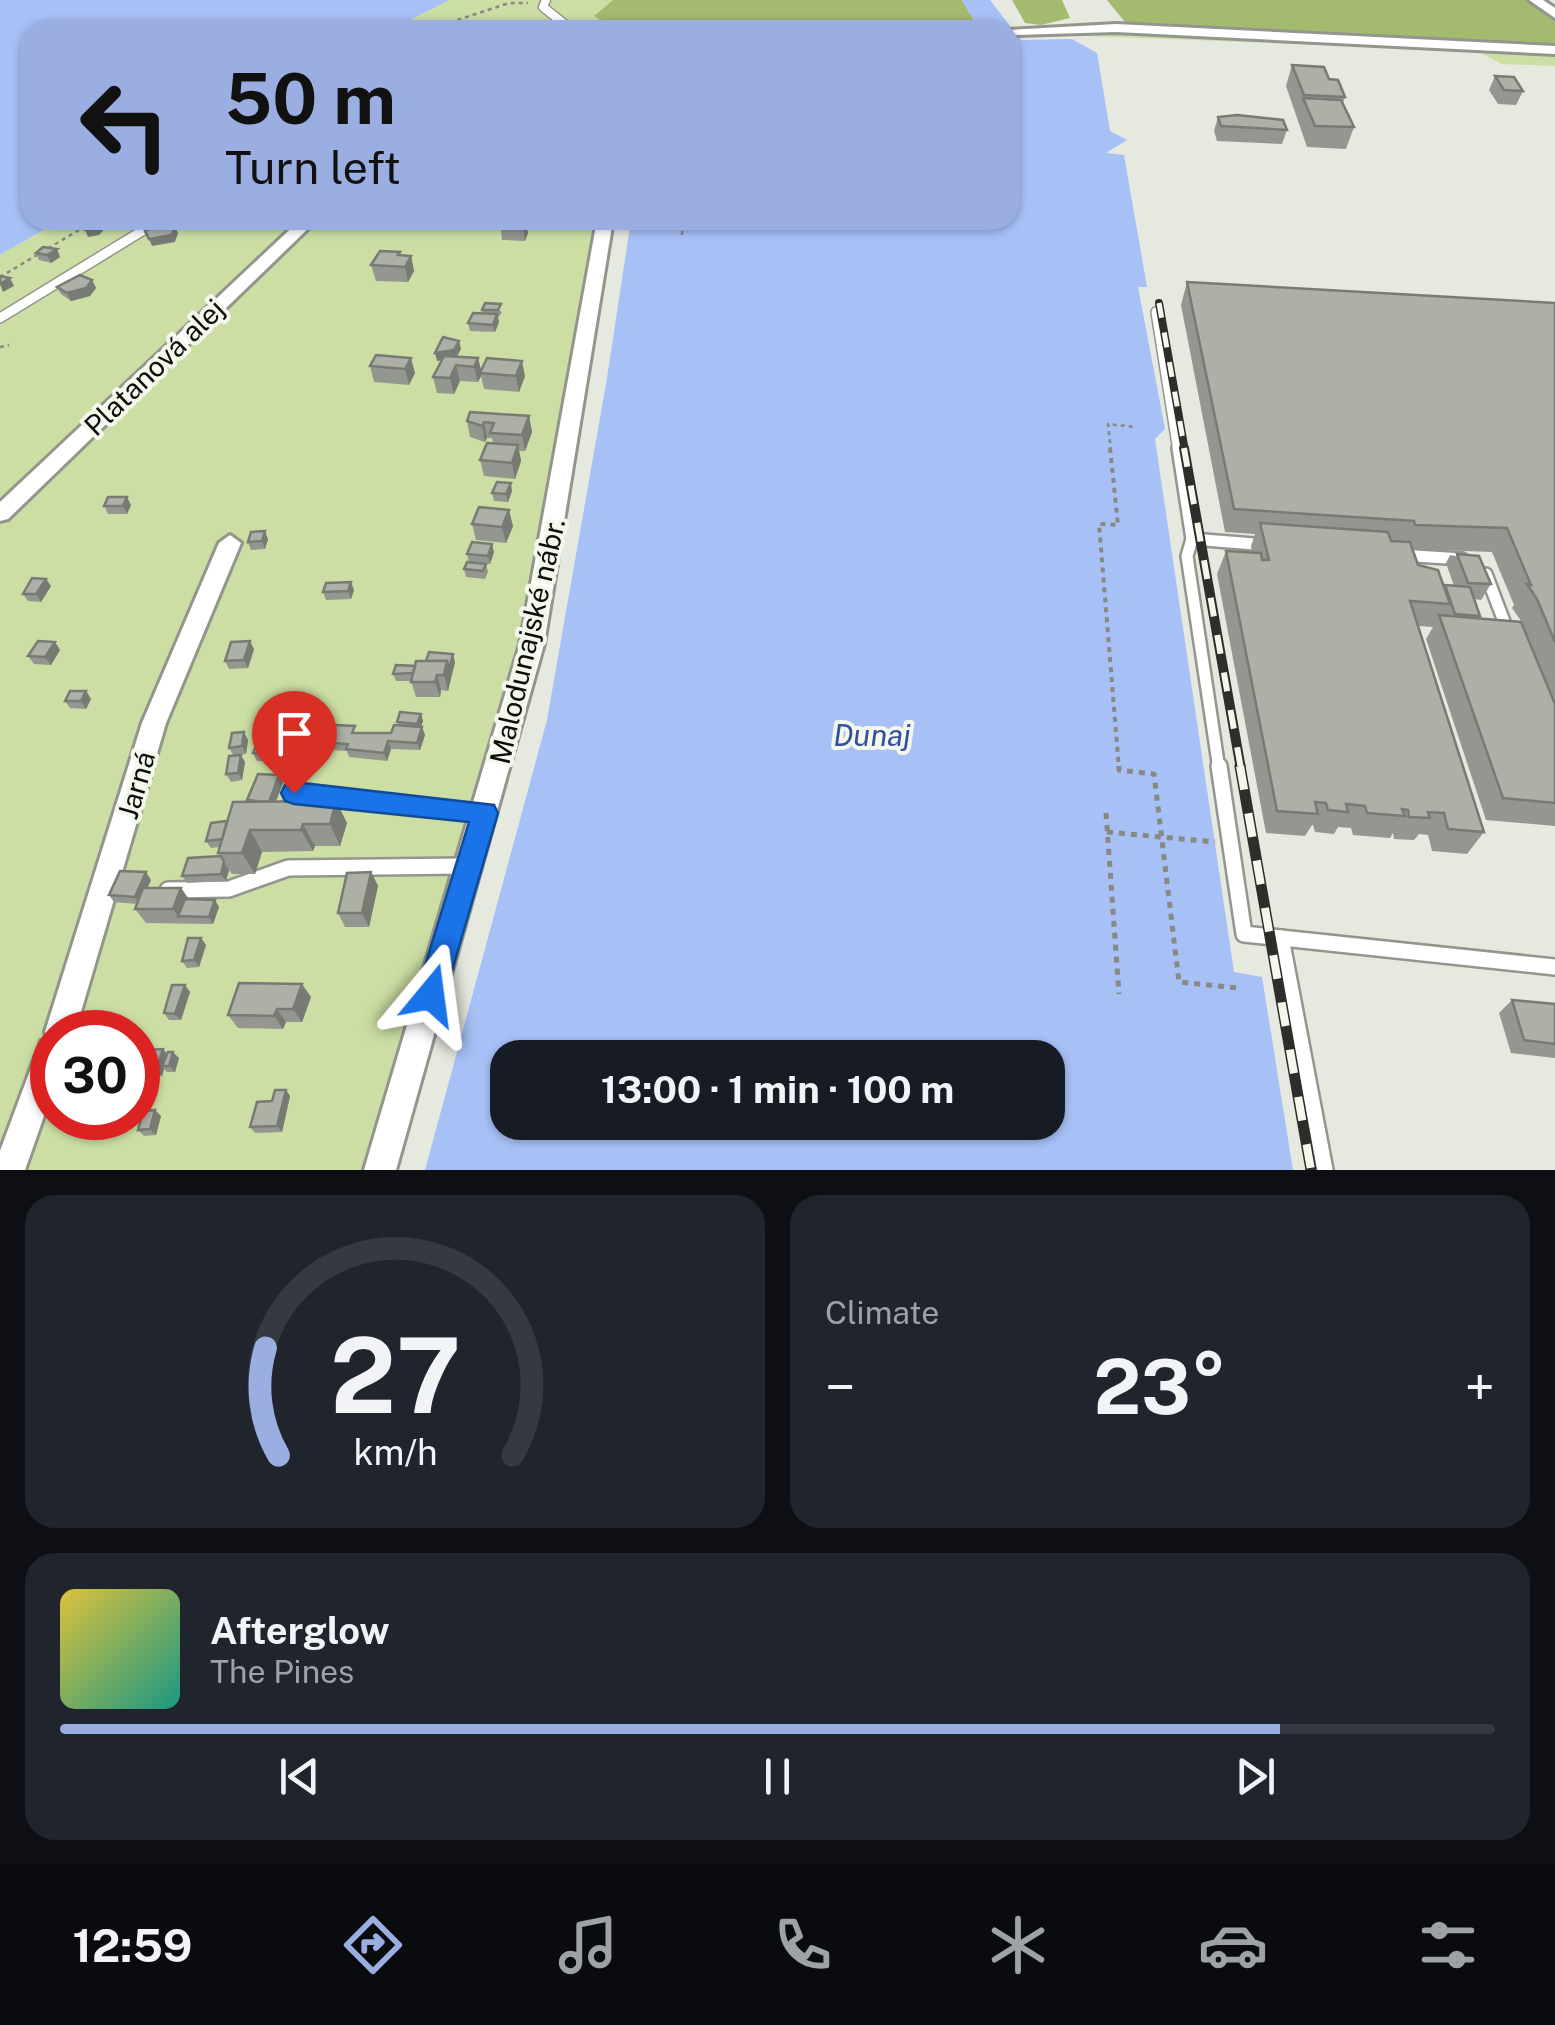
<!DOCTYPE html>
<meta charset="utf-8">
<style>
body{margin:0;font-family:"Public Sans",sans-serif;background:#20242c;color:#f1f3f6;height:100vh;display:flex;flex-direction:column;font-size:38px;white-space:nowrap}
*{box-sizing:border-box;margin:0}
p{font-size:32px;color:#9ea1a6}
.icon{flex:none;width:55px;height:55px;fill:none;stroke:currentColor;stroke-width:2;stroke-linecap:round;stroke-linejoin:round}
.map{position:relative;height:1170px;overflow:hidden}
.sheet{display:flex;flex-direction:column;gap:25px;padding:25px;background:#0d0f14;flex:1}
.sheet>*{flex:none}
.top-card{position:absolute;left:20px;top:20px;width:1000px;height:210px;border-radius:30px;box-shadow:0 2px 8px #0004;background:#9baee2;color:#111;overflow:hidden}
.speed{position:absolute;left:30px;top:1010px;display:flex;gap:20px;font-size:50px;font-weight:700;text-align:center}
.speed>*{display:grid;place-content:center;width:130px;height:130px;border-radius:50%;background:#171b24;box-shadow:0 2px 8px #0004;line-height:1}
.speed .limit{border:15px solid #d22;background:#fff;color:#111}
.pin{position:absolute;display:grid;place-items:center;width:85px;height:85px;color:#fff;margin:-102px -42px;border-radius:50% 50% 50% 0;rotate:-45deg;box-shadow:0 0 10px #0007}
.pin .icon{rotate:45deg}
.me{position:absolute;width:110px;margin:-55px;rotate:16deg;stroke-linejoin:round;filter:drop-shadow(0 0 8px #0008)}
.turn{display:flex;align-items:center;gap:35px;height:210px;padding:0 40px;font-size:45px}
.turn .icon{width:130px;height:130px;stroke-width:2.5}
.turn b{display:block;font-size:70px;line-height:85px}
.big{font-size:75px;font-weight:700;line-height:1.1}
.sheet .widget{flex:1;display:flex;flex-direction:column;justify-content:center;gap:15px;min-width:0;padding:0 35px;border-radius:30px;background:#20242c}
.sheet .dial{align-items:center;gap:0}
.dial svg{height:260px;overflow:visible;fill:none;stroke:#363941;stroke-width:7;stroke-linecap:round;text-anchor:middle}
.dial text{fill:#f1f3f6;stroke:none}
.song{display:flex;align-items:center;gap:30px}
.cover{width:120px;height:120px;border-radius:15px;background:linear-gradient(135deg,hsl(50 70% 55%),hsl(170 70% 35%))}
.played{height:10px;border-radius:5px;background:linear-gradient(90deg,#9baee2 85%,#363941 85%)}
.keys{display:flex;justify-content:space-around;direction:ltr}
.heat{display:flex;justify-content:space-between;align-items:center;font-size:55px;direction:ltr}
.sheet .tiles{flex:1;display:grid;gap:25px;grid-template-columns:1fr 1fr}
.widget:last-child{grid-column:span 2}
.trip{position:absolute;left:490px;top:1040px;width:575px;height:100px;border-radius:30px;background:#171b24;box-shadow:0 2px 8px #0004;font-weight:700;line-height:100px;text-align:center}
.tab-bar{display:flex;height:160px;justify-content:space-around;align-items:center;background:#090b0e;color:#9ea1a6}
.tab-bar .icon{width:70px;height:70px}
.tab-bar .current{color:#9baee2}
.tab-bar b{font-size:45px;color:#f1f3f6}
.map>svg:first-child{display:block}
.green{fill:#ccdea4;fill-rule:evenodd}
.forest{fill:#a4ba6f}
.water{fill:#a7c0f6;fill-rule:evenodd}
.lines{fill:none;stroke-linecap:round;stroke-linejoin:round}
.service-far3-casing{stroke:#92968c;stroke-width:11}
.service-far2-casing{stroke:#92968c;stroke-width:12}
.service-far1-casing{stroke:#92968c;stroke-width:16}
.service-casing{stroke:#92968c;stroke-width:20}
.minor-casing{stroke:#92968c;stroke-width:6}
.path-far2{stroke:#878982;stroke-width:2.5;stroke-dasharray:4 4;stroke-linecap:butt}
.path-far1{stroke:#878982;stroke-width:4;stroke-dasharray:5 5;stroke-linecap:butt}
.path{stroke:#878982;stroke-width:5;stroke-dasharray:6 6;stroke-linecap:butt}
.service-far3{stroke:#fff;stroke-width:8}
.service-far2{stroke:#fff;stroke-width:9}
.service-far1{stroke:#fff;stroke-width:11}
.service{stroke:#fff;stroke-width:15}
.minor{fill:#fff;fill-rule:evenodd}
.rail-far2-casing{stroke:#2d2e2a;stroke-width:8}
.rail-far1-casing{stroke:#2d2e2a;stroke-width:10}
.rail-casing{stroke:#2d2e2a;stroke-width:11}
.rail-far2{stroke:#f3f7ec;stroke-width:5;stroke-dasharray:15;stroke-linecap:butt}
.rail-far1{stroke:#f3f7ec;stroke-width:6;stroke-dasharray:19;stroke-linecap:butt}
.rail{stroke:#f3f7ec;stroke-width:8;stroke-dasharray:24;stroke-linecap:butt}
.wall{fill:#94978f;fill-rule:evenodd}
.shaded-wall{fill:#787b74}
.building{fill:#acb0a6;stroke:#787b74;stroke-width:2.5}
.route{fill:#1a73e8;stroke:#114b97;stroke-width:2.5}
.labels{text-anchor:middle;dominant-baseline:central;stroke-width:8;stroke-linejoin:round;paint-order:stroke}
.street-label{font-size:28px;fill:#0d0e0b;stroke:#f3f7ec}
.water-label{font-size:30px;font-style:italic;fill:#32509f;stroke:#f3f7ec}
</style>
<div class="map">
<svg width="1555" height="1170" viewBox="0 0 1555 1170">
<rect width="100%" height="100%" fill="#e6e9df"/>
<g class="green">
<path d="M449,0H613L594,16L616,30H391Z"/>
<path d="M1129,27L1555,45V66L1501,64L1478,51L1086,36Z"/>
<path d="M61,220H597L533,603L367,1170H0V255ZM52,1032H138V1118H52Z"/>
</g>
<g class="forest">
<path d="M613,0H962L979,29L616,30L594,16Z"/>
<path d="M1012,0H1062L1070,18L1041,25L1025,23Z"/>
<path d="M1107,0H1527L1555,20V45L1129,27Z"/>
</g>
<g class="water">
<path d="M0,0H449L391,30H30V220H61L0,255Z"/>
<path d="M962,0H990L1021,40L1072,39L1097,53L1110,131L1127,140L1106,153L1124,155L1147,287H1138L1165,429L1155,439L1234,972L1262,977L1293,1170H425L547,720L607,378L631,220H1010V30H980ZM508,1058H1048V1122H508Z"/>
</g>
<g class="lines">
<defs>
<path id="service-far3" d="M546,0L543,7L572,30"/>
<g id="service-far2">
<path d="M1156,312L1178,451"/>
<path d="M0,318L160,220"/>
</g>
<g id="service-far1">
<path d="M1178,448L1192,539L1187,556L1219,769"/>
<path d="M1192,539L1267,545"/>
<path d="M1400,555L1462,559"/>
<path d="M1486,574L1508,632"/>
</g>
<g id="service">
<path d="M1219,766L1244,934L1555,967"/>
<path d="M295,793L485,813"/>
<path d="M168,890L229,889L288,868L465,866"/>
<path d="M1281,938L1325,1170"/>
</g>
<g id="minor">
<path d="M1529,0H1543L1555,8V18Z"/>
<path d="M1116,24L1555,46V54L1116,32L1015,35L1009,30Z"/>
<path d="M300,220H317L8,519L0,521V502Z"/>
<path d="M597,220H613L544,644L396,1170H364L520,644Z"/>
<path d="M230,535L241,543L166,723L75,1032H52V1093L25,1170H0V1151L41,1041L48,1039L45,1032L142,723L219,543Z"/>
</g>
</defs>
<use href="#service-far3" class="service-far3-casing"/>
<use href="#service-far2" class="service-far2-casing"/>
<use href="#service-far1" class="service-far1-casing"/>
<use href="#service" class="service-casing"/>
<use href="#minor" class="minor-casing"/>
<g class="path-far2">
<path d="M427,30L509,3H528"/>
<path d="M682,235L683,220"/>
<path d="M0,277L84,227"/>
<path d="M0,347L9,345"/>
<path d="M1111,451L1108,424L1135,427"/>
</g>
<path class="path-far1" d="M1110,448L1118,525L1099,524L1119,769"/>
<g class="path">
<path d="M1119,766V770L1154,774L1179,982L1238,988"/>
<path d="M1106,813L1119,994"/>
<path d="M1107,832L1215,842"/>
</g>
<use href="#service-far3" class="service-far3"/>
<use href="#service-far2" class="service-far2"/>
<use href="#service-far1" class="service-far1"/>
<use href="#service" class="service"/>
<use href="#minor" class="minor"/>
<defs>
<path id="rail-far2" d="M1159,303L1185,451"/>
<path id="rail-far1" d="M1184,448L1241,769"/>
<path id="rail" d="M1240,766L1311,1170"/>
</defs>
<use href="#rail-far2" class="rail-far2-casing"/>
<use href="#rail-far1" class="rail-far1-casing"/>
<use href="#rail" class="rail-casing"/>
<use href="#rail-far2" class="rail-far2"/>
<use href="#rail-far1" class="rail-far1"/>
<use href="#rail" class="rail"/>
</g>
<g class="wall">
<path d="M1292,65L1329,79L1345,97L1343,103L1354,127L1346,149L1307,147L1286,86Z"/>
<path d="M1495,76L1523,91L1516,105L1498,104L1489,90Z"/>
<path d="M1218,117L1287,130L1282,144L1217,141L1214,131Z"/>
<path d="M500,220H526L528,233L525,241L502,240Z"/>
<path d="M57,249L60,257L51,263L39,260L36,253Z"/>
<path d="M401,255L411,256L414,271L408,282L376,281L371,265Z"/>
<path d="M92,280L96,288L90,296L71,301L61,294L57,287Z"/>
<path d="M1187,282L1555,303V826L1486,820L1426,639L1433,627L1418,626L1484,832L1467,854L1432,851L1428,835L1419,834L1414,840L1394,839L1393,833L1390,838L1353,835L1351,828L1338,827L1334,834L1315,832L1313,825H1312L1305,836L1266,833L1217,574L1226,551L1252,553L1251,546L1255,534L1225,532L1181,305ZM1412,549L1492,552L1514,605L1512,608L1521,621L1478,618L1480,616L1474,599L1481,600L1491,584L1457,554L1456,556L1450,555L1446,563L1454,586H1444L1418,565Z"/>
<path d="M485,303L502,312L498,318L499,322L495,332L470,331L468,323L483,313L482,310Z"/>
<path d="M461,349L457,357L478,358L481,371L525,376L519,392L484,389L481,376L478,382L460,381L454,394L437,393L433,377L442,360L437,361Z"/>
<path d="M376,355L415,373L409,385L374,382L370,366Z"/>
<path d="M529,416L532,432L525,451H519L521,461L515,479L484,476L480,460L493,443L492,438H487L485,442L470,437L467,421Z"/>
<path d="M512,491L508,502L494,501L492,493Z"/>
<path d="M131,505L127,514H108L104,506Z"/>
<path d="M472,524L513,526L506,543L476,540Z"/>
<path d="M268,539L265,549L251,550L248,542Z"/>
<path d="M494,552L490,564L469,562L467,554Z"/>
<path d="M486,564L488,572L485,579L466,577L464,569Z"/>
<path d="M46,579L51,586L41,602L28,601L23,594Z"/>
<path d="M354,590L351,599L326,600L323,592Z"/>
<path d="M55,642L60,650L51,665L34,664L28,656Z"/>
<path d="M254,649L248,668L229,669L225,661Z"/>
<path d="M455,662L448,691L441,690L440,697H416L411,681H396L393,674L415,666Z"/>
<path d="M86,691L91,699L86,709L70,708L65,701Z"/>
<path d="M421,714L423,721L421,727L425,735L420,750L391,749L387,761L349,757L347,751L313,749L309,741L391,733L398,726L397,722Z"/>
<path d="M248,740L246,754L237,755L245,762L242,780L231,782L226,774L234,756L229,748Z"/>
<path d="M284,751L279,762L257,761L253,753Z"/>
<path d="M279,775L283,783L276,801H336L347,823L340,846H315L313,851L262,852L255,874H232L229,870L226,881L187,883L182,876L221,856L218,853L220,847L211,848L206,841L248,801Z"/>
<path d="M371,872L378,886L369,927H345L338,913Z"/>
<path d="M151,880L147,888H181L189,899L219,907L213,924L146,923L135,909L137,904L114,902L109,895Z"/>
<path d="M206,945L199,967L187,968L182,961Z"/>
<path d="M190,992L181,1020H169L164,1013Z"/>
<path d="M311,997L302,1022H286L283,1029L238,1028L228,1015Z"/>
<path d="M1512,1000L1555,1004V1058L1511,1053L1499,1013Z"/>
<path d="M163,1049L167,1054L179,1058L175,1072H167L164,1069L162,1076H147L141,1070Z"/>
<path d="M286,1090L290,1096L282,1132L255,1133L250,1127L272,1101Z"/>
<path d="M161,1116L156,1135L144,1136L138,1130Z"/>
</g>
<g class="shaded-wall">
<path d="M525,220L528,233L525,241L523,226Z"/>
<path d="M100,223L103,231L99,235L88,237L85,230Z"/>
<path d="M175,226L178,233L175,242L152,246L149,239Z"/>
<path d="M57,249L60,257L51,263L47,255Z"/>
<path d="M411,256L414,271L408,282L405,267Z"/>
<path d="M10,278L14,286L3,292L0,284Z"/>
<path d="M92,280L96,288L90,296L71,301L67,293Z"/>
<path d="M497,314L499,322L495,332L493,325Z"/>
<path d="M459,341L461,349L456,357L437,361L435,353Z"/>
<path d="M411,358L415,373L409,385L405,369Z"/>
<path d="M478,358L482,374L478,382L474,367Z"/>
<path d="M522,361L525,376L519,392L516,376Z"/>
<path d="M456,365L460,381L454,394L450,378Z"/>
<path d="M529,416L532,432L525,451L522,435Z"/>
<path d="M484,422L487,438L485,442L482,426Z"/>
<path d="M518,445L521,461L515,479L512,463Z"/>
<path d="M511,483L512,491L508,502L506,494Z"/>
<path d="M127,497L131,505L127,514L123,506Z"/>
<path d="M509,510L513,526L506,543L502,527Z"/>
<path d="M265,531L268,539L265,549L262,541Z"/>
<path d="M492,544L494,552L490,564L488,556Z"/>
<path d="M46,579L51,586L41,602L36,594Z"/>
<path d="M351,582L354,590L351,599L348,591Z"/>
<path d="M250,641L254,649L248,668L244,660Z"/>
<path d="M55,642L60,650L51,665L45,657Z"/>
<path d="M453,654L455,662L448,691L444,675L447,661Z"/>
<path d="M437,675L441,690L440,697L435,682Z"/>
<path d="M86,691L91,699L86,709L81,701Z"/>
<path d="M421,714L423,721L419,732L417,724Z"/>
<path d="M422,727L425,735L420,750L417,743Z"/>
<path d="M244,732L248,740L246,754L242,746Z"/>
<path d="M388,741L391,749L387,761L384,753Z"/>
<path d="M280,743L284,751L279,762L275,755Z"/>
<path d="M241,755L245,762L242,780L238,773Z"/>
<path d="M279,775L283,783L273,809L269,802Z"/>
<path d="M336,801L347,823L340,846L330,824Z"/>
<path d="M303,824L315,846L313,851L301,830Z"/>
<path d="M250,830L262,852L255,874L242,853Z"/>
<path d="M224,862L229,870L226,881L221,874Z"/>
<path d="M146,872L151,880L140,904L135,897Z"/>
<path d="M371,872L378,886L369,927L362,913Z"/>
<path d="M181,888L191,903L178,916L173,909Z"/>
<path d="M215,900L219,907L213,924L209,917Z"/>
<path d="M201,938L206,945L199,967L194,960Z"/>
<path d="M302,984L311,997L302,1022L293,1009Z"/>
<path d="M185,985L190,992L181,1020L175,1014Z"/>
<path d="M277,1009L286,1022L283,1029L274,1016Z"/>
<path d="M163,1049L169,1056L162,1066L164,1069L162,1076L156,1070Z"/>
<path d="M173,1052L179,1058L175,1072L169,1066Z"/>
<path d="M286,1090L290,1096L282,1132L277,1126Z"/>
<path d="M155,1110L161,1116L156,1135L150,1129Z"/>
</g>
<g class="building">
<path d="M1292,65L1324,67L1329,79L1338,80L1345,97L1304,95Z"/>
<path d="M1495,76L1514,77L1523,91L1504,90Z"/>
<path d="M1303,98L1341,100L1354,127L1315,126Z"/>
<path d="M1237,115L1283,120L1287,130L1221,126L1218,117Z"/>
<path d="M501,220H525L523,226L500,225Z"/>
<path d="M86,221L100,223L96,227L85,230L79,226Z"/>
<path d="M161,223L175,226L172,235L149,239L145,231Z"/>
<path d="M43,247L57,249L47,255L36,253Z"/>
<path d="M380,251L400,252L398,255L411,256L405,267L371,265Z"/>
<path d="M80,275L92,280L86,288L67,293L57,287Z"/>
<path d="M0,276L10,278L0,284Z"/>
<path d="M1187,282L1555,303V642L1537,599L1527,584L1531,585L1507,528L1415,525L1414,521L1234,509Z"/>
<path d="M485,303L501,304L498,310H482Z"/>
<path d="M473,313L497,314L493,325L468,323Z"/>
<path d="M443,337L459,341L454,350L435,353Z"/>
<path d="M376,355L411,358L405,369L370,366Z"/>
<path d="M444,356L478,358L474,367L456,365L450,378L433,377Z"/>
<path d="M487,358L522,361L516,376L480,373Z"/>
<path d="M470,412L529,416L522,435L490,433L494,423L484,422L482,426L467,421Z"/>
<path d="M487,443L518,445L512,463L480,460Z"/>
<path d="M497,482L511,483L506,494L492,493Z"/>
<path d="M108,497H127L123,506H104Z"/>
<path d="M479,507L509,510L502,527L472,524Z"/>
<path d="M1260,523L1388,532L1391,541L1410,542L1418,565L1438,570L1450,604L1410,601L1484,832L1448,829L1444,813L1428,812L1430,818L1409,817L1408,810L1402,809L1405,816L1367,813L1365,806L1346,804L1348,812L1328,810L1326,803L1315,802L1318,814L1277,811L1226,551L1261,553L1262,560H1269Z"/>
<path d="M265,531L262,541L248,542L251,532Z"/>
<path d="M472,542L492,544L488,556L467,554Z"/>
<path d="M1457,554L1479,556L1491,584L1468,583Z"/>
<path d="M467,562L486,564L483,571L464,569Z"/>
<path d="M32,578L46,579L36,594H23Z"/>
<path d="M351,582L348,591L323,592L326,583Z"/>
<path d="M1445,585L1470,587L1480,616L1455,614Z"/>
<path d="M1439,615L1521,622L1555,704V803L1503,798Z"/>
<path d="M38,641L55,642L45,657L28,656Z"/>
<path d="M250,641L244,660L225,661L231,642Z"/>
<path d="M429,652L453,654L449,669L447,661H426Z"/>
<path d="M416,661H447L444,675H437L435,682H411Z"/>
<path d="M396,665L415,666L413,673L393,674Z"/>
<path d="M70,691H86L81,701H65Z"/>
<path d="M400,712L421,714L417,724L397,722Z"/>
<path d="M316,724L355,726L352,733H391L394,725L422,727L417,743L388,741L384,753L346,749L348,744L309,741Z"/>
<path d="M244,732L242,746L229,748L232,733Z"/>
<path d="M258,742L280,743L275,755L253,753Z"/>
<path d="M241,755L238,773L226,774L229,756Z"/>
<path d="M258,774L279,775L269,802L247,800Z"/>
<path d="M336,801L330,824H303L301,830H250L242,853H218L233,802Z"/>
<path d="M227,821L222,839L206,841L211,823Z"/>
<path d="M221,856L224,862L221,874L182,876L188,858Z"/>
<path d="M120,871L146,872L135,897L109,895Z"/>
<path d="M371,872L362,913H338L347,873Z"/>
<path d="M143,888H181L173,909H135Z"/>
<path d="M185,899L215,900L209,917L178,916Z"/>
<path d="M188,938H201L194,960L182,961Z"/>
<path d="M239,983L302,984L293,1009H277L274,1016L228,1015Z"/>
<path d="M172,985H185L175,1014L164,1013Z"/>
<path d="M1512,1000L1555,1004V1044L1524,1040Z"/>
<path d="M163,1049L156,1070H141L148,1050Z"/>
<path d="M168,1052H173L169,1066H162Z"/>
<path d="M275,1090H286L277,1126L250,1127L257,1102L272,1101Z"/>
<path d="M155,1110L150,1129L138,1130L143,1111Z"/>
</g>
<path class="route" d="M294,782L494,805L498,813L442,1005L431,1009L420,1005L416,995L469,822L294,804L285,801L281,793L285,785Z"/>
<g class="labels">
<g class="street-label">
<text transform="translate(154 367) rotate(-44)">Platanová alej</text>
<text transform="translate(527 641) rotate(-77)">Malodunajské nábr.</text>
<text transform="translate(136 785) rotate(-74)">Jarná</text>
</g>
<g class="water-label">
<text x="872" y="735">Dunaj</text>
</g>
</g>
</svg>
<div class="speed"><div class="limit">30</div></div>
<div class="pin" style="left:294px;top:793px;background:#d93025"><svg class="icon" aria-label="arrive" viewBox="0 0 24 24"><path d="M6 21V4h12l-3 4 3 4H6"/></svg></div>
<svg class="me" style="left:431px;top:995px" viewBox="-20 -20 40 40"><path d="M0-17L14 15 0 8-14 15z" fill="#1a73e8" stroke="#fff" stroke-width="4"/></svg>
<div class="trip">13:00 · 1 min · 100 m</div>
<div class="top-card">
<div class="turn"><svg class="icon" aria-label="left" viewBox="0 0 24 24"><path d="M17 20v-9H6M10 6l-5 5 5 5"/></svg><div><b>50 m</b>Turn left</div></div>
</div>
</div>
<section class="sheet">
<div class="tiles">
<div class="widget dial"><svg viewBox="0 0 100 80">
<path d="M14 69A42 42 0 1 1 86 69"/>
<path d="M14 69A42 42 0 0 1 10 36" stroke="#9baee2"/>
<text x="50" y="56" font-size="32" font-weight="700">27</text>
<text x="50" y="72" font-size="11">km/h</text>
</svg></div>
<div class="widget"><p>Climate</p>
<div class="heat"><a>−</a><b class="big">23°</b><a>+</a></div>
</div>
<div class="widget">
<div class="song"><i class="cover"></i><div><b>Afterglow</b><p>The Pines</p></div></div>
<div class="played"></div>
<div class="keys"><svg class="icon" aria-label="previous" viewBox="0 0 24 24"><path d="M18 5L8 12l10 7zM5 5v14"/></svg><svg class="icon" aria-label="pause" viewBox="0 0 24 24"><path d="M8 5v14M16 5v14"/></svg><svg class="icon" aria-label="next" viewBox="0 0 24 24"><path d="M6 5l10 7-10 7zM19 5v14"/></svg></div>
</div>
</div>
</section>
<nav class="tab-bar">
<b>12:59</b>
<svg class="icon current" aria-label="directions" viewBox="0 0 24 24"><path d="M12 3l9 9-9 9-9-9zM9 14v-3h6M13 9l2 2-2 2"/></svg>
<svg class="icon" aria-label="music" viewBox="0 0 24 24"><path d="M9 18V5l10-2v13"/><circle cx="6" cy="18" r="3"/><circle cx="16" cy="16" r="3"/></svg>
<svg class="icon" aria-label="phone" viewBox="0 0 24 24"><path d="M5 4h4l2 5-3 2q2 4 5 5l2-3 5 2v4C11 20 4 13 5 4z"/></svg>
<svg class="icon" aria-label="climate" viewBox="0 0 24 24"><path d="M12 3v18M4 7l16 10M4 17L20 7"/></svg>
<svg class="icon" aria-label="car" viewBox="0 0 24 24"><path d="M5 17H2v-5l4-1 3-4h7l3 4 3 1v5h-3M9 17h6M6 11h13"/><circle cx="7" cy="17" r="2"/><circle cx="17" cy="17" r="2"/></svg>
<svg class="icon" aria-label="filters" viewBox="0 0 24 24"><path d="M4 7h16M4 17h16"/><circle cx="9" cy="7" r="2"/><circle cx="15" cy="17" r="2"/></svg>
</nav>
